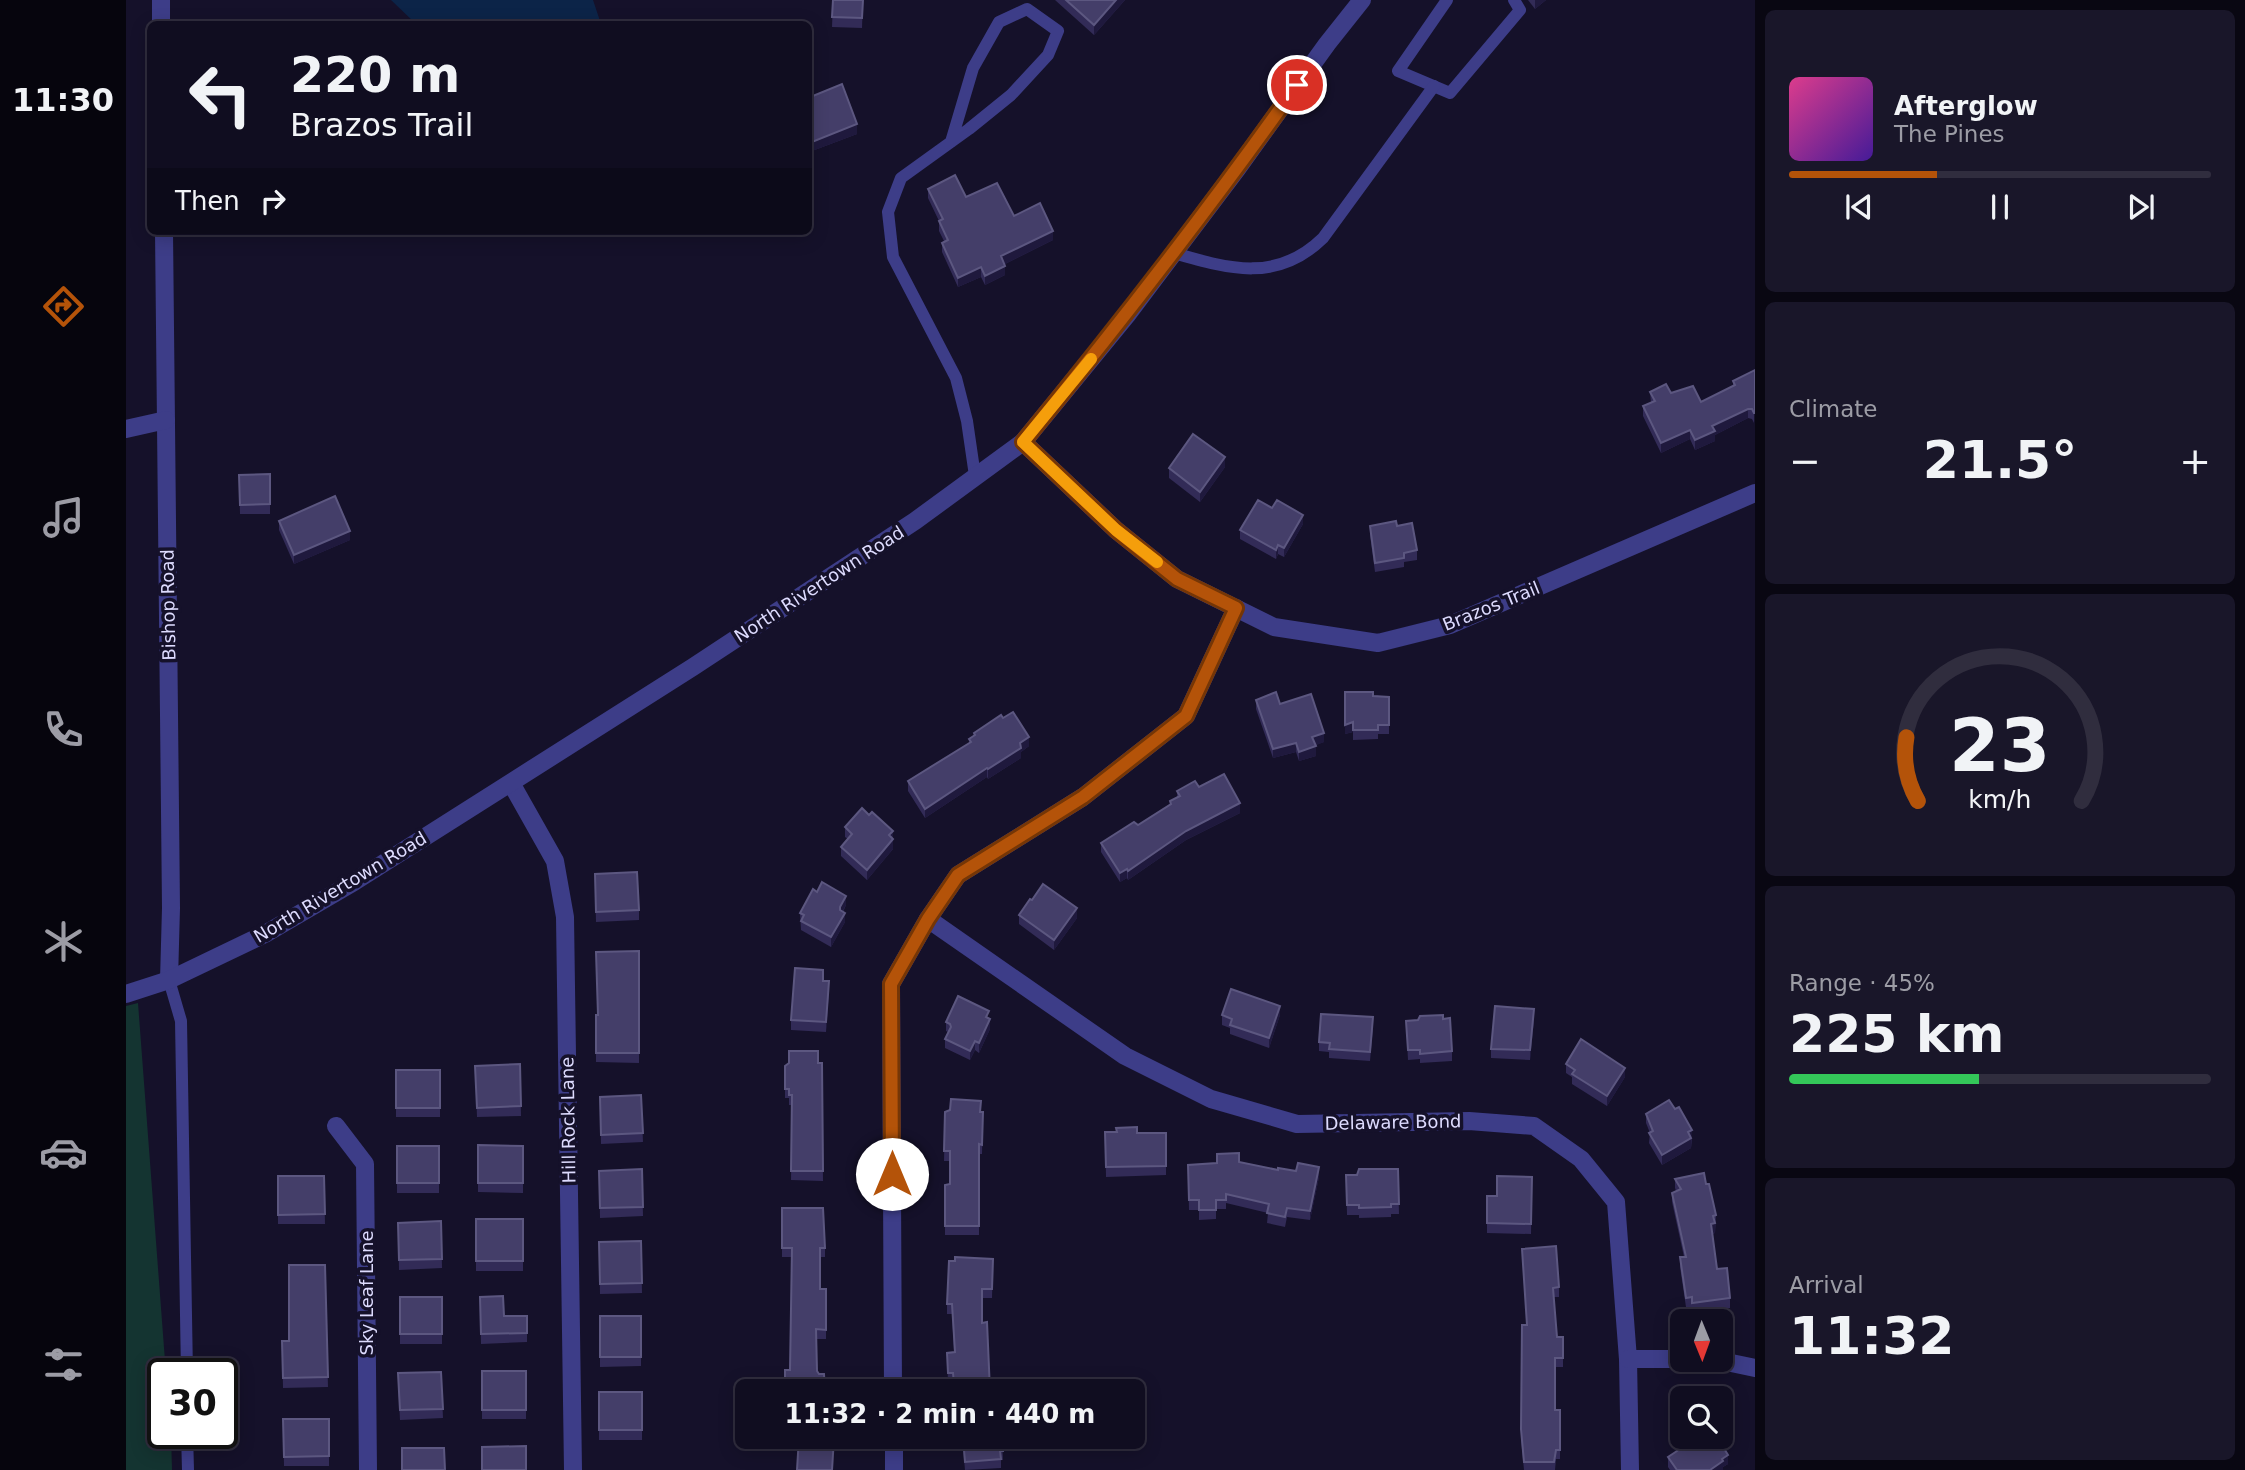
<!DOCTYPE html>
<meta charset="utf-8">
<style>
body{margin:0;font-family:"DejaVu Sans",sans-serif;background:#191629;color:#f1f3f6;height:100vh;display:flex;flex-direction:column;font-size:26px;white-space:nowrap}
*{box-sizing:border-box;margin:0}
p{font-size:23px;color:#9c9ca5}
.icon{flex:none;width:38px;height:38px;fill:none;stroke:currentColor;stroke-width:2;stroke-linecap:round;stroke-linejoin:round}
.map{position:relative;flex:1;overflow:hidden}
.side{display:flex;flex-direction:column;gap:10px;padding:10px;background:#090712;width:490px}
.side>*{flex:none}
.hud{position:absolute;left:21px;top:21px;width:665px;height:214px;border-radius:10px;box-shadow:0 4px 18px #0003,0 0 0 2px #302d3e;background:#100d20;color:#f1f3f6;overflow:hidden}
.needle{width:46px;rotate:179deg}
.buttons{position:absolute;left:1544px;top:1309px;display:grid;gap:14px}
.buttons a{display:grid;place-items:center;width:63px;height:63px;border-radius:10px;background:#100d20;box-shadow:0 4px 18px #0003,0 0 0 2px #302d3e;font-size:35px}
.speed{position:absolute;left:21px;top:1358px;display:flex;gap:14px;font-size:35px;font-weight:700;text-align:center}
.speed>*{display:grid;place-content:center;width:91px;height:91px;border-radius:50%;background:#100d20;box-shadow:0 4px 18px #0003,0 0 0 2px #302d3e;line-height:1}
.speed .limit{border:4px solid #111;border-radius:10px;background:#fff;color:#111}
.pin{position:absolute;display:grid;place-items:center;width:60px;height:60px;color:#fff;margin:-30px;border:4px solid #fff;border-radius:50%;box-shadow:0 2px 7px #0007}
.me{position:absolute;width:77px;margin:-38px;rotate:0deg;stroke-linejoin:round;filter:drop-shadow(0 0 5px #0008)}
.turn{display:flex;align-items:center;gap:24px;height:147px;padding:0 28px;font-size:32px}
.turn .icon{width:91px;height:91px;stroke-width:2.5}
.turn b{display:block;font-size:49px;line-height:60px}
.then{display:flex;align-items:center;height:66px;padding:0 28px;background:#0003;gap:14px;font-size:26px}
.big{font-size:52px;font-weight:800;line-height:1.1}
.side .card{flex:1;display:flex;flex-direction:column;justify-content:center;gap:10px;min-width:0;padding:0 24px;border-radius:10px;background:#191629}
.side .dial{align-items:center;gap:0}
.dial svg{height:182px;overflow:visible;fill:none;stroke:#302d3e;stroke-width:7;stroke-linecap:round;text-anchor:middle}
.dial text{fill:#f1f3f6;stroke:none}
.song{display:flex;align-items:center;gap:21px}
.cover{width:84px;height:84px;border-radius:10px;background:linear-gradient(135deg,hsl(330 70% 55%),hsl(260 70% 35%))}
.played{height:7px;border-radius:4px;background:linear-gradient(90deg,#b45309 35%,#302d3e 35%)}
.keys{display:flex;justify-content:space-around;direction:ltr}
.heat{display:flex;justify-content:space-between;align-items:center;font-size:38px;direction:ltr}
.charge{height:10px;border-radius:5px;background:linear-gradient(90deg,#34c759 45%,#302d3e 0)}
.trip{position:absolute;left:609px;top:1379px;width:410px;height:70px;border-radius:10px;background:#100d20;box-shadow:0 4px 18px #0003,0 0 0 2px #302d3e;font-weight:800;line-height:70px;text-align:center}
main{display:flex;flex:1;min-height:0}
.tabs{display:flex;flex-direction:column;width:126px;justify-content:space-around;align-items:center;background:#06050d;color:#9c9ca5}
.tabs .icon{width:49px;height:49px}
.tabs .current{color:#b45309}
.tabs b{font-size:32px;color:#f1f3f6}
.map>svg:first-child{display:block}
.green{fill:#143431}
.water{fill:#0c2448}
.lines{fill:none;stroke-linecap:round;stroke-linejoin:round}
.service{stroke:#3d3d88;stroke-width:12}
.minor{stroke:#3d3d88;stroke-width:18}
.tertiary{stroke:#3d3d88;stroke-width:18}
.wall{fill:#322b57}
.shaded-wall{fill:#1f193d}
.building{fill:#443e69;stroke:#5c5780;stroke-width:2}
.route-casing{stroke:#753606;stroke-width:18}
.route{stroke:#b45309;stroke-width:12}
.slow{stroke:#f59e0b;stroke-width:12}
.labels{text-anchor:middle;dominant-baseline:central;stroke-width:7;stroke-linejoin:round;paint-order:stroke}
.street-label{font-size:18px;fill:#dddbfe;stroke:#15112a}
</style>
<main>
<nav class="tabs">
<b>11:30</b>
<svg class="icon current" aria-label="directions" viewBox="0 0 24 24"><path d="M12 3l9 9-9 9-9-9zM9 14v-3h6M13 9l2 2-2 2"/></svg>
<svg class="icon" aria-label="music" viewBox="0 0 24 24"><path d="M9 18V5l10-2v13"/><circle cx="6" cy="18" r="3"/><circle cx="16" cy="16" r="3"/></svg>
<svg class="icon" aria-label="phone" viewBox="0 0 24 24"><path d="M5 4h4l2 5-3 2q2 4 5 5l2-3 5 2v4C11 20 4 13 5 4z"/></svg>
<svg class="icon" aria-label="climate" viewBox="0 0 24 24"><path d="M12 3v18M4 7l16 10M4 17L20 7"/></svg>
<svg class="icon" aria-label="car" viewBox="0 0 24 24"><path d="M5 17H2v-5l4-1 3-4h7l3 4 3 1v5h-3M9 17h6M6 11h13"/><circle cx="7" cy="17" r="2"/><circle cx="17" cy="17" r="2"/></svg>
<svg class="icon" aria-label="filters" viewBox="0 0 24 24"><path d="M4 7h16M4 17h16"/><circle cx="9" cy="7" r="2"/><circle cx="15" cy="17" r="2"/></svg>
</nav>
<div class="map">
<svg width="1629" height="1470" viewBox="0 0 1629 1470">
<rect width="100%" height="100%" fill="#15112a"/>
<path class="green" d="M12,1003L40,1374H37V1433H45L46,1470H0V1006Z"/>
<path class="water" d="M265,0H467L475,24H290Z"/>
<g class="lines">
<g class="service">
<path d="M1321,0L1272,71L1324,93L1394,10L1388,0"/>
<path d="M825,142L847,68L873,22L901,9L932,31L922,55L885,95L843,129L775,178L762,212L767,257L830,378L841,421L849,476"/>
<path d="M1048,253C1103,269 1151,283 1197,238L1308,86"/>
<path d="M43,980L55,1021L61,1374"/>
<path d="M61,1433L62,1470"/>
</g>
<g class="minor">
<path d="M35,0V24"/>
<path d="M38,231L45,908L43,980"/>
<path d="M0,429L40,420"/>
<path d="M897,442L990,530L1051,579L1148,627L1252,643L1324,625L1629,493"/>
<path d="M385,783L429,861L439,917L447,1470"/>
<path d="M802,919L999,1056L1085,1099L1171,1124L1343,1121L1408,1126L1455,1159L1490,1202L1502,1359L1504,1470"/>
<path d="M210,1126L239,1164L242,1470"/>
<path d="M1502,1359H1556"/>
<path d="M1591,1360L1629,1368"/>
<path d="M767,1391L765,984L802,919L832,875L957,797L1060,716L1110,608"/>
<path d="M768,1437V1470"/>
</g>
<path class="tertiary" d="M0,994L43,980L139,934L228,882L567,667L789,521L897,442L1001,315L1111,169L1201,44L1236,0"/>
</g>
<g class="wall">
<path d="M707,0H737L736,28L706,27Z"/>
<path d="M929,0H999L968,35Z"/>
<path d="M1402,0H1420L1409,9Z"/>
<path d="M682,98L731,134L686,151L682,143Z"/>
<path d="M802,189L840,197L888,216L927,240L879,264V275L859,285L855,277L832,287L816,252V243L818,241L813,231V221L802,198Z"/>
<path d="M1629,370L1628,423L1626,419L1622,418L1589,435V441L1569,450L1564,439L1535,453L1517,416V406L1525,403L1524,392L1545,393L1575,402L1607,387V381Z"/>
<path d="M1099,467L1074,502L1043,478V468Z"/>
<path d="M144,474V514H114L113,475Z"/>
<path d="M1146,508L1177,524L1158,557L1152,554L1150,559L1114,539V530Z"/>
<path d="M153,521L224,540L168,564L153,530Z"/>
<path d="M1244,526H1271L1291,550V560L1278,562V567L1249,572L1244,535Z"/>
<path d="M1219,692L1263,697V734H1252V739L1227,740V732L1219,734Z"/>
<path d="M1130,700L1154,704L1198,742L1189,745L1190,756L1173,761L1170,752L1147,758L1130,709Z"/>
<path d="M848,733L903,746L895,752V758L862,779L861,777L799,818L782,791V781L843,744V739L848,736Z"/>
<path d="M1073,787L1114,813L1060,840L1002,880L1001,878L994,882L975,852V843L1012,825L1044,805V801L1051,797V791Z"/>
<path d="M719,827L767,839V849L741,880L715,856V847L722,839L719,837Z"/>
<path d="M469,883L513,910V920L470,922Z"/>
<path d="M720,905L717,912L719,922L705,947L675,930L674,913Z"/>
<path d="M893,915L951,918L928,950L893,924Z"/>
<path d="M513,951V1063L470,1062V1015H472Z"/>
<path d="M697,981L703,991L700,1032L665,1030V1020Z"/>
<path d="M1096,1015H1154L1143,1048L1104,1034V1028L1096,1025Z"/>
<path d="M863,1019L864,1029L853,1053L849,1050L844,1060L819,1048V1039L822,1032L820,1031V1022Z"/>
<path d="M1317,1019L1326,1051V1061L1294,1063V1059L1282,1060L1280,1021Z"/>
<path d="M1408,1019L1404,1060L1365,1058V1049Z"/>
<path d="M1247,1027L1244,1061L1203,1058V1052L1193,1051V1042Z"/>
<path d="M692,1063H696L697,1181L665,1180L666,1105H663V1098H659V1075Z"/>
<path d="M394,1064L395,1116L351,1117L349,1066Z"/>
<path d="M1440,1064L1499,1077L1481,1106L1446,1084V1077L1440,1073Z"/>
<rect x="270" y="1070" width="44" height="47"/>
<path d="M515,1095L517,1142L475,1144L474,1097Z"/>
<path d="M819,1112H857L856,1154H853V1235H819V1185L824,1184V1161H818Z"/>
<path d="M1520,1114L1566,1139L1565,1148L1536,1165L1523,1143L1524,1133L1520,1123Z"/>
<path d="M979,1132L1040,1133V1175L980,1177Z"/>
<path d="M352,1145L397,1146V1193L352,1192Z"/>
<rect x="271" y="1146" width="42" height="47"/>
<path d="M1113,1162L1193,1177L1184,1220L1161,1217L1159,1227L1141,1223L1142,1213L1100,1203V1209H1090V1219L1073,1220V1210H1063L1062,1165Z"/>
<path d="M516,1169L517,1216L474,1218L473,1171Z"/>
<path d="M1272,1169L1273,1214H1265V1217L1233,1218V1215H1221L1220,1175Z"/>
<path d="M152,1176H198L199,1224H152Z"/>
<path d="M1406,1177L1405,1234L1361,1233V1196H1371Z"/>
<path d="M1549,1179L1580,1184L1590,1215L1589,1233L1586,1234L1591,1269L1604,1298V1308L1566,1313V1307H1560L1554,1267V1257H1558L1546,1202V1193L1550,1191L1549,1188Z"/>
<path d="M656,1208L699,1248V1257H694V1289H700V1339H690L691,1371L699,1391L664,1370L666,1257H656Z"/>
<rect x="350" y="1219" width="47" height="52"/>
<path d="M315,1221L316,1268L273,1270L272,1223Z"/>
<path d="M515,1241L516,1293L474,1294L473,1242Z"/>
<path d="M1396,1249L1433,1287V1297H1428L1431,1337H1437V1367H1429V1410L1434,1420V1459H1430L1429,1470H1398L1395,1439L1396,1325H1401Z"/>
<path d="M867,1259L866,1298H856V1323L864,1391H828L827,1382L822,1383L821,1353L828,1352L826,1314H821V1304Z"/>
<path d="M199,1265L202,1387L157,1388L156,1341H163Z"/>
<rect x="274" y="1297" width="42" height="47"/>
<path d="M354,1297L378,1316H401V1342L355,1344Z"/>
<path d="M474,1316H515V1366L474,1367Z"/>
<rect x="356" y="1371" width="44" height="48"/>
<path d="M315,1372L317,1418L274,1420L272,1383Z"/>
<rect x="473" y="1392" width="43" height="48"/>
<path d="M157,1419H203V1466H158Z"/>
<path d="M836,1437H876L877,1460H875V1468L839,1470Z"/>
<path d="M1552,1445L1602,1464L1597,1467V1470H1544L1542,1467V1457L1551,1451Z"/>
</g>
<g class="shaded-wall">
<path d="M990,0H999L968,35V25Z"/>
<path d="M1409,0H1420L1409,9Z"/>
<path d="M731,124V134L686,151V142Z"/>
<path d="M927,231V240L875,266V256Z"/>
<path d="M879,266V275L859,285V276Z"/>
<path d="M855,267V277L832,287V278Z"/>
<path d="M1622,409V418L1589,435V441L1569,450V440L1586,426Z"/>
<path d="M1564,430V439L1535,453V443Z"/>
<path d="M1099,457V467L1074,502V492Z"/>
<path d="M1177,515V524L1158,557V548Z"/>
<path d="M224,531V540L168,564V555Z"/>
<path d="M1152,545V554L1150,559V550Z"/>
<path d="M1227,722V732L1219,734V725Z"/>
<path d="M1198,733V742L1186,747V737Z"/>
<path d="M903,737V746L895,752V758L862,779V769L894,743Z"/>
<path d="M1170,743V752L1147,758V749Z"/>
<path d="M1190,746V756L1173,761V752Z"/>
<path d="M861,768V777L799,818V809Z"/>
<path d="M1114,803V813L1060,840L1002,880V871L1060,831Z"/>
<path d="M767,831V849L741,880V870Z"/>
<path d="M1001,869V878L994,882V873Z"/>
<path d="M720,896V905L714,916V907Z"/>
<path d="M951,908V918L928,950V940Z"/>
<path d="M719,913V922L705,947V937Z"/>
<path d="M703,981V991L700,1032V1022Z"/>
<path d="M1154,1006V1015L1143,1048V1038Z"/>
<path d="M1408,1009V1019L1404,1060V1050Z"/>
<path d="M864,1019V1029L853,1053V1043Z"/>
<path d="M849,1041V1050L844,1060V1051Z"/>
<path d="M1499,1068V1077L1481,1106V1096Z"/>
<path d="M1566,1130L1565,1148L1536,1165V1155L1562,1132Z"/>
<path d="M1193,1167V1177L1184,1220V1211Z"/>
<path d="M1589,1223V1233L1585,1234V1224Z"/>
<path d="M1602,1455V1464L1597,1467V1470H1584Z"/>
</g>
<g class="building">
<path d="M707,0H737L736,18L706,17Z"/>
<path d="M940,0H990L968,25Z"/>
<path d="M716,84L731,124L686,142L682,133V98Z"/>
<path d="M829,175L840,197L871,183L888,216L914,203L927,231L875,256L879,266L859,276L855,267L832,278L816,243L822,240L813,221L817,219L802,189Z"/>
<path d="M1629,370V413H1628L1626,409H1622L1586,426L1589,431L1569,440L1564,430L1535,443L1517,406L1529,401L1524,392L1540,384L1545,393L1567,386L1575,402L1609,385L1607,381Z"/>
<path d="M1067,434L1099,457L1074,492L1043,468Z"/>
<path d="M144,474V504L114,505L113,475Z"/>
<path d="M209,496L224,531L168,555L153,521Z"/>
<path d="M1132,500L1146,508L1151,500L1177,515L1158,548L1152,545L1150,550L1114,530Z"/>
<path d="M1270,521L1271,526L1286,523L1291,550L1278,553V558L1249,563L1244,526Z"/>
<path d="M1150,692L1154,704L1185,694L1198,733L1186,737L1190,746L1173,752L1170,743L1147,749L1130,700Z"/>
<path d="M1219,692H1247V696L1263,697V725H1252V730H1227V722L1219,725Z"/>
<path d="M887,712L903,737L894,743L895,748L862,769L861,768L799,809L782,781L845,742L843,739L849,735L848,733L875,715L877,718Z"/>
<path d="M1098,774L1114,803L1060,831L1002,871L1001,869L994,873L975,843L1008,822L1012,825L1045,804L1044,801L1054,796L1051,791L1069,781L1073,787Z"/>
<path d="M736,808L743,815L746,812L767,831L763,835L767,839L741,870L715,847L726,834L719,827Z"/>
<path d="M511,872L513,910L470,912L469,874Z"/>
<path d="M696,882L720,896L714,907V910L719,913L705,937L675,921L678,915L674,913L687,889L691,892Z"/>
<path d="M917,884L951,908L928,940L893,915L904,899L906,900Z"/>
<path d="M513,951V1053H470V1015H472L470,952Z"/>
<path d="M669,968L697,970V981H703L700,1022L665,1020Z"/>
<path d="M1105,989L1154,1006L1143,1038L1104,1025L1106,1019L1096,1015Z"/>
<path d="M832,996L863,1011L860,1017L864,1019L853,1043L849,1041L844,1051L819,1039L825,1027L824,1024L820,1022Z"/>
<path d="M1369,1006L1408,1009L1404,1050L1365,1049Z"/>
<path d="M1195,1014L1247,1017L1244,1052L1203,1049L1204,1043L1193,1042Z"/>
<path d="M1317,1015V1019L1324,1018L1326,1051L1294,1054V1050H1282L1280,1021L1292,1020L1294,1016Z"/>
<path d="M1455,1039L1499,1068L1481,1096L1446,1074L1449,1070L1440,1064Z"/>
<path d="M663,1051H692V1063H696L697,1171H665L666,1095H663V1089H659V1066L663,1063Z"/>
<path d="M394,1064L395,1106L351,1108L349,1066Z"/>
<rect x="270" y="1070" width="44" height="38"/>
<path d="M515,1095L517,1133L475,1135L474,1097Z"/>
<path d="M825,1099L855,1101L854,1112H857L856,1145L853,1144V1226H819V1185L824,1184V1151H818L819,1112L824,1110Z"/>
<path d="M1543,1100L1549,1109L1553,1107L1566,1130L1562,1132L1565,1138L1536,1155L1523,1133L1527,1131L1520,1114Z"/>
<path d="M1011,1127V1133H1040V1166L980,1167L979,1132H991L990,1128Z"/>
<path d="M352,1145L397,1146V1183H352Z"/>
<rect x="271" y="1146" width="42" height="37"/>
<path d="M1113,1153V1162L1152,1170V1168L1170,1171L1172,1163L1193,1167L1184,1211L1161,1208L1159,1217L1141,1213L1143,1204L1100,1194V1200H1090V1210H1073V1200H1063L1062,1165L1091,1163V1154Z"/>
<path d="M516,1169L517,1207L474,1208L473,1171Z"/>
<path d="M1233,1169H1272L1273,1204H1265V1207L1233,1208V1205H1221L1220,1175H1231Z"/>
<path d="M1578,1173L1580,1184H1583L1590,1215L1587,1216L1589,1223L1585,1224L1591,1269L1601,1268L1604,1298L1566,1303V1297L1560,1298L1554,1257H1560L1546,1193L1555,1189L1549,1179Z"/>
<path d="M152,1176H198L199,1214L152,1215Z"/>
<path d="M1371,1176L1406,1177L1405,1224L1361,1223V1196H1371Z"/>
<path d="M656,1208H697L699,1248H694V1289H700V1330L690,1329L691,1371L693,1374H698L699,1391H659V1370H664L666,1248H656Z"/>
<rect x="350" y="1219" width="47" height="42"/>
<path d="M315,1221L316,1259L273,1260L272,1223Z"/>
<path d="M515,1241L516,1283L474,1284L473,1242Z"/>
<path d="M1430,1246L1433,1287L1427,1288L1430,1325L1431,1337H1437V1358H1429V1410H1434V1450H1430L1428,1462H1398L1395,1429L1396,1325H1401L1396,1249Z"/>
<path d="M829,1257L867,1259L866,1289H856V1323L861,1322L864,1391H838L837,1384L828,1385L827,1373H822L821,1353L829,1352L826,1304H821L823,1261H829Z"/>
<path d="M163,1265H199L202,1377L157,1378L156,1341H163Z"/>
<path d="M377,1296L378,1316H401V1333L355,1334L354,1297Z"/>
<rect x="274" y="1297" width="42" height="37"/>
<rect x="474" y="1316" width="41" height="41"/>
<rect x="356" y="1371" width="44" height="39"/>
<path d="M315,1372L317,1409L274,1410L272,1373Z"/>
<rect x="473" y="1392" width="43" height="38"/>
<path d="M157,1419H203V1456L158,1457Z"/>
<path d="M673,1437H702V1438H708L706,1470H671Z"/>
<path d="M837,1437H876L877,1451H874L875,1459L839,1462Z"/>
<path d="M1565,1437H1591L1602,1455L1596,1459L1597,1461L1584,1470H1551L1542,1457L1551,1451L1554,1448L1552,1445Z"/>
<path d="M400,1446V1470H356V1447Z"/>
<path d="M276,1448H318L319,1470H276Z"/>
</g>
<g class="lines">
<defs>
<path id="route" d="M766,1174L765,984L802,919L832,875L957,797L1060,716L1110,608L1051,579L990,530L897,442C992,326 1084,208 1171,85"/>
</defs>
<use href="#route" class="route-casing"/>
<use href="#route" class="route"/>
<path class="slow" d="M965,359L897,442L990,530L1031,562"/>
</g>
<g class="labels">
<g class="street-label">
<text transform="translate(693 584) rotate(-33)">North Rivertown Road</text>
<text transform="translate(42 605) rotate(-91)">Bishop Road</text>
<text transform="translate(1365 606) rotate(-22)">Brazos Trail</text>
<text transform="translate(214 887) rotate(-31)">North Rivertown Road</text>
<text transform="translate(442 1120) rotate(-91)">Hill Rock Lane</text>
<text transform="translate(1267 1122) rotate(-1)">Delaware Bond</text>
<text transform="translate(240 1293) rotate(-90)">Sky Leaf Lane</text>
</g>
</g>
</svg>
<div class="buttons">
<a><svg class="needle" viewBox="-14 -14 28 28"><path d="M0-13l5 13h-10z" fill="#e53935"/><path d="M0 13l5-13h-10z" fill="#9c9ca5"/></svg></a>
<a><svg class="icon" aria-label="search" viewBox="0 0 24 24"><circle cx="10" cy="10" r="6"/><path d="M15 15l6 6"/></svg></a>
</div>
<div class="speed"><div class="limit">30</div></div>
<div class="pin" style="left:1171px;top:85px;background:#d93025"><svg class="icon" aria-label="arrive" viewBox="0 0 24 24"><path d="M6 21V4h12l-3 4 3 4H6"/></svg></div>
<svg class="me" style="left:766px;top:1174px" viewBox="-20 -20 40 40"><circle r="19" fill="#fff"/><path d="M0-13L10 11 0 6-10 11z" fill="#b45309"/></svg>
<div class="trip">11:32 · 2 min · 440 m</div>
<div class="hud">
<div class="turn"><svg class="icon" aria-label="left" viewBox="0 0 24 24"><path d="M17 20v-9H6M10 6l-5 5 5 5"/></svg><div><b>220 m</b>Brazos Trail</div></div>
<div class="then">Then<svg class="icon" aria-label="right" viewBox="0 0 24 24"><path d="M7 20v-9h11M14 6l5 5-5 5"/></svg></div>
</div>
</div>
<section class="side">
<div class="card">
<div class="song"><i class="cover"></i><div><b>Afterglow</b><p>The Pines</p></div></div>
<div class="played"></div>
<div class="keys"><svg class="icon" aria-label="previous" viewBox="0 0 24 24"><path d="M18 5L8 12l10 7zM5 5v14"/></svg><svg class="icon" aria-label="pause" viewBox="0 0 24 24"><path d="M8 5v14M16 5v14"/></svg><svg class="icon" aria-label="next" viewBox="0 0 24 24"><path d="M6 5l10 7-10 7zM19 5v14"/></svg></div>
</div>
<div class="card"><p>Climate</p>
<div class="heat"><a>−</a><b class="big">21.5°</b><a>+</a></div>
</div>
<div class="card dial"><svg viewBox="0 0 100 80">
<path d="M14 69A42 42 0 1 1 86 69"/>
<path d="M14 69A42 42 0 0 1 9 41" stroke="#b45309"/>
<text x="50" y="56" font-size="32" font-weight="700">23</text>
<text x="50" y="72" font-size="11">km/h</text>
</svg></div>
<div class="card"><p>Range · 45%</p><b class="big">225 km</b><div class="charge"></div></div>
<div class="card"><p>Arrival</p><b class="big">11:32</b></div>
</section>
</main>
